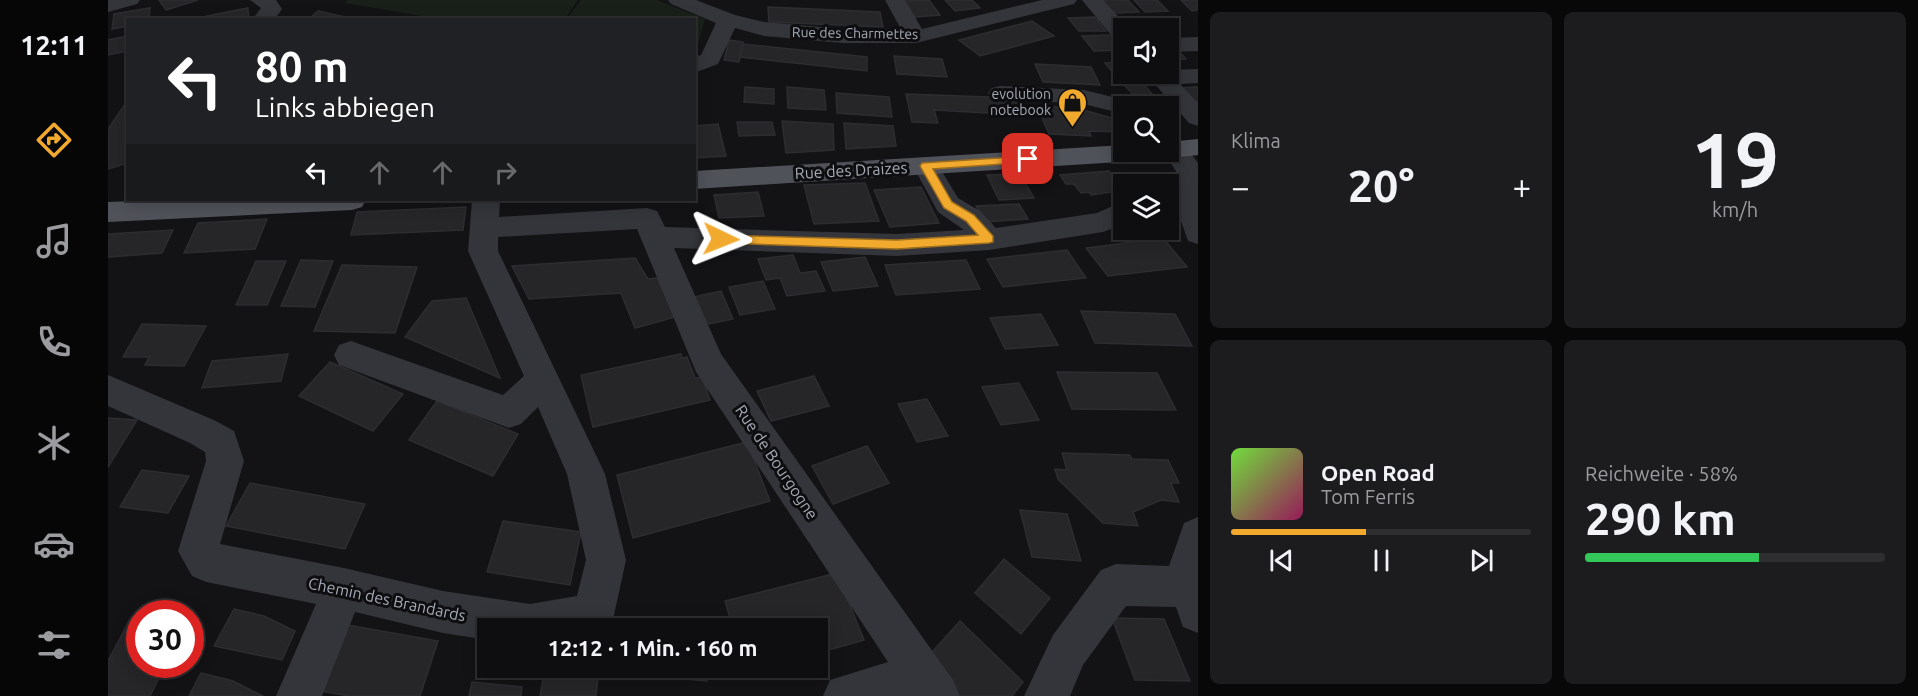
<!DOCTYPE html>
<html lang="de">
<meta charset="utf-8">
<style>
body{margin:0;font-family:Ubuntu,sans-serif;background:#1c1c1e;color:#f1f3f6;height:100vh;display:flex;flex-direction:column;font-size:22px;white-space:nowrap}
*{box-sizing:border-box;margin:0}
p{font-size:20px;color:#9b9c9f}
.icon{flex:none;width:33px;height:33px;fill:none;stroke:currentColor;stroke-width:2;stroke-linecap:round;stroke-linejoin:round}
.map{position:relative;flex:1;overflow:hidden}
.panel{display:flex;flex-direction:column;gap:12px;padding:12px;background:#080809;width:720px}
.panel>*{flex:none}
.banner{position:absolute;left:18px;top:18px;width:570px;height:183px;border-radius:0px;box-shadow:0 3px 15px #0003,0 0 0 2px #2e2e30;background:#202124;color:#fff;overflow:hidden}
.controls{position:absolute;left:1005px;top:18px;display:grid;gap:12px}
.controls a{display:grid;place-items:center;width:66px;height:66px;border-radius:0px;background:#0e0e10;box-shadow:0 3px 15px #0003,0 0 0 2px #2e2e30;font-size:30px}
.speed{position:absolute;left:18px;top:600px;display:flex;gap:12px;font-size:30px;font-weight:700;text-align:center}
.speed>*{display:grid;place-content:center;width:78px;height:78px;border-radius:50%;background:#0e0e10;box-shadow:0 3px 15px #0003,0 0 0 2px #2e2e30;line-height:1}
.speed .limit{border:9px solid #d22;background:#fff;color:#111}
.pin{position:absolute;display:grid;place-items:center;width:51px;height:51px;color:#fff;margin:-26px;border-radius:12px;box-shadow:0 3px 9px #0006}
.me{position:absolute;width:66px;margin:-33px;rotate:92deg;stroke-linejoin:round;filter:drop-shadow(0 0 4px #0008)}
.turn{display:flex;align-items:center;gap:21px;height:126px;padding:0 30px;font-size:27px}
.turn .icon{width:78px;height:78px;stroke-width:2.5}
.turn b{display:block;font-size:42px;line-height:51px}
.lanes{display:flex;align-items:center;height:57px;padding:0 30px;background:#0003;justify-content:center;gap:30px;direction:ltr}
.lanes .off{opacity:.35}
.big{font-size:45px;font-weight:700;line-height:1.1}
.panel .card{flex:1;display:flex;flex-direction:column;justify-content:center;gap:9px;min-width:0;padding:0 21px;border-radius:9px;background:#1c1c1e}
.panel .dial{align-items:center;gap:0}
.dial b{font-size:78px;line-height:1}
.song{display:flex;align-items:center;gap:18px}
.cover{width:72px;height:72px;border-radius:9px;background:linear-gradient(135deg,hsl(100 70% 55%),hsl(330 70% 35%))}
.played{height:6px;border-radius:3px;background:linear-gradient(90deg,#f2aa2e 45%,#2e2e30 45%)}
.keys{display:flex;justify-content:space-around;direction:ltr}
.heat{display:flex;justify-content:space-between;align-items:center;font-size:33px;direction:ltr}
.charge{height:9px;border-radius:4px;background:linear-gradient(90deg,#34c759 58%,#2e2e30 0)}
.panel .tiles{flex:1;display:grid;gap:12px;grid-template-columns:repeat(2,1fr)}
.trip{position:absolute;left:369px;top:618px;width:351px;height:60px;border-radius:0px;background:#0e0e10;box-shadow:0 3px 15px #0003,0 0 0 2px #2e2e30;font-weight:700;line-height:60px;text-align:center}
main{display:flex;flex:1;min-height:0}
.tab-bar{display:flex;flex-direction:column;width:108px;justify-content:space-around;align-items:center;background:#060606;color:#9b9c9f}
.tab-bar .icon{width:42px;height:42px}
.tab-bar .current{color:#f2aa2e}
.tab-bar b{font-size:27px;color:#f1f3f6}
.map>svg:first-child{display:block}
.green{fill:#19201a}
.building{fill:#262629;stroke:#2d2d31;stroke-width:1.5}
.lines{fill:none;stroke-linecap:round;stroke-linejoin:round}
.minor{fill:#34353a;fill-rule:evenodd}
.major{fill:#505259;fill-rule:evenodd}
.route{fill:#f2aa2e;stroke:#9d6e1e;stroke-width:1.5}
.labels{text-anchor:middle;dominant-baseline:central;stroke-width:6;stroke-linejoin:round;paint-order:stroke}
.far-street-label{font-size:14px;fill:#a5aab5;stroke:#0e0e10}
.far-poi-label{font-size:14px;fill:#a5aab5;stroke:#0e0e10;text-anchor:end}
.street-label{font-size:16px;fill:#a5aab5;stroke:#0e0e10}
</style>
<main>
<nav class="tab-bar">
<b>12:11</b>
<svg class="icon current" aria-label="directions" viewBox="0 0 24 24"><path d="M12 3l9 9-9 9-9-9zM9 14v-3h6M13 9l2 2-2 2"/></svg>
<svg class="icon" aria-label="music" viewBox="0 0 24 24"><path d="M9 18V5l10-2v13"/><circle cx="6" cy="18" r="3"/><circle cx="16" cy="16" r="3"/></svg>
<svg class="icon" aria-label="phone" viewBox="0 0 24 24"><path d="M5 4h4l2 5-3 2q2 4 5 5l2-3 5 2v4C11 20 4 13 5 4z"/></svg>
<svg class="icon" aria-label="climate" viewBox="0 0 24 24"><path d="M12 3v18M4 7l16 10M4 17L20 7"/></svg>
<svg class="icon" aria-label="car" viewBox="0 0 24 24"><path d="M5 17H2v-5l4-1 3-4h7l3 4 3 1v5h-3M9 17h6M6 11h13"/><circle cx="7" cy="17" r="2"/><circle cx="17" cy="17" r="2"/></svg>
<svg class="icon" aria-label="filters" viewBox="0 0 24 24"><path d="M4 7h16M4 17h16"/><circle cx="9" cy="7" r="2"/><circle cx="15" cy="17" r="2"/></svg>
</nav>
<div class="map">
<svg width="1090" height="696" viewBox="0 0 1090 696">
<rect width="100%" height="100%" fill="#131315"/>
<g class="green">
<path d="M240,0H470L456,20L333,19L237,3Z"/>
<path d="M473,0H549L597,19L587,55L586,20L459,19Z"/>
</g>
<g class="building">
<path d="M51,0H90L58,10Z"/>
<path d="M821,0L832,15L807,17L795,1Z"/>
<path d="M837,0H864L872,8L847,11Z"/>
<path d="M994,0H1020L1031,12L1006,13Z"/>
<path d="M1026,0H1049L1060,11L1037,12Z"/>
<path d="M1073,0H1090V10L1084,11Z"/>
<path d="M660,7L772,12L775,27L661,22Z"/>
<path d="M42,8L41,20H20V26L4,29L6,14Z"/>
<path d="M140,8L141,20H98V16Z"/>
<path d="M210,11L237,17L234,20H215L203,17Z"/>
<path d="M987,17L998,31H971L960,18Z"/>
<path d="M924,21L946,36L872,56L851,40Z"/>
<path d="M1046,24L1051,28H1021L1018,25Z"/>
<path d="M1003,35L1015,50L986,51L974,36Z"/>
<path d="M20,36V51L0,55V40Z"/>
<path d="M621,40L635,42L631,62L616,60Z"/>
<path d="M635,44L759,57V71L632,57Z"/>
<path d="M1060,47H1067L1078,59L1060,60Z"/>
<path d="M786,56L834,59L839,77L789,74Z"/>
<path d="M1016,62V74H1038L1041,77L1010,79L997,63Z"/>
<path d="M927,64L983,67L992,85L935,82Z"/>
<path d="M1029,77L1054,105L1037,106L1010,79Z"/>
<path d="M637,87L666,89V104L636,102Z"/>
<path d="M679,87L716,90L718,110L680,108Z"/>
<path d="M1090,87V107L1072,88Z"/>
<path d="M728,93L781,97L784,117L729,113Z"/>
<path d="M798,94L909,98L916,115L826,110L830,123L804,122Z"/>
<path d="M20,100V163L0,169V129Z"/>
<path d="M1065,105L1071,112L1063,117H1060V106H1038Z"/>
<path d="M929,106L968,108L1015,121L1016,132L981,131L983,136L941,134Z"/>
<path d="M674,121L725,124L726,150L678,153Z"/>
<path d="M629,122H664L667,135L631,136Z"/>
<path d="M736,123L785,126L788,146L738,149Z"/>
<path d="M610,124L618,156L586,158V126Z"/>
<path d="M1001,171L1006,178L1014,177L1020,184H1016V190L983,195L981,192L973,193L966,184H958L952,175Z"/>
<path d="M912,174L926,198L891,200L879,175Z"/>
<path d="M757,183L771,221L706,224L696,185Z"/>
<path d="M813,187L831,223L782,227L766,190Z"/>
<path d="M650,192L656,216L611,218L606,195Z"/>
<path d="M911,204L920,219L876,222L868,206Z"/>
<path d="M358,207L355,230L243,235L249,212Z"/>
<path d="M159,219L147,249L76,253L90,223Z"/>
<path d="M65,230L54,253L0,257V234Z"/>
<path d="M1055,238L1079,267L1000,276L978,248Z"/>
<path d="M959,250L978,278L895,287L879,259Z"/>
<path d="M685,255L692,273L708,271L717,291L679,296L672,278L658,280L650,259Z"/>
<path d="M757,257L770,286L725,291L713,262Z"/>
<path d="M527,258L540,279L549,278L567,317L527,328L513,293L421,299L404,266Z"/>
<path d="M193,260L225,261L207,307L173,306Z"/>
<path d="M858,260L872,289L788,295L777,265Z"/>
<path d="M148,261H178L159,305H128Z"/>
<path d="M234,265L309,267L287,333L206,331Z"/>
<path d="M655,281L667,309L632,315L621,287Z"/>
<path d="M613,291L625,319L591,326L581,298Z"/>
<path d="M358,298L392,378L297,337L324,301Z"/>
<path d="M973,311L1067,314L1084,346L987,343Z"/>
<path d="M933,314L950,345L897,349L882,318Z"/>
<path d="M34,324L98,326L76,366L37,365L41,357H15Z"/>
<path d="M180,354L173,381L94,388L104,361Z"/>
<path d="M573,354L574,358L579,357L587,378L594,377L602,400L485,427L473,375Z"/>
<path d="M222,362L295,394L265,431L191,396Z"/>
<path d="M949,372L1049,373L1068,410L964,409Z"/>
<path d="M706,376L721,406L663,421L649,391Z"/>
<path d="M911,383L931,420L893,425L874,387Z"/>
<path d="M819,399L840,436L809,442L790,404Z"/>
<path d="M329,401L410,434L385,476L301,440Z"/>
<path d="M0,418L29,420L0,467Z"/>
<path d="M639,442L662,501L525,538L509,475Z"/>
<path d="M759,446L781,483L725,504L704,466Z"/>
<path d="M954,453L1022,455L1024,459L1060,460L1071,483H1063L1071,502L1053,500L1025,512L1030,526L995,523L950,479L947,469L959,470Z"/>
<path d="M34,470L81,476L60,513L12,507Z"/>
<path d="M142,483L257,504L237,549L118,526Z"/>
<path d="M912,510L959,514L973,561L924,557Z"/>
<path d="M395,521L473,532L462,585L379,572Z"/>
<path d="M896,559L942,598L913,634L867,593Z"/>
<path d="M729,573L756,640L710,653V628H625L617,601Z"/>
<path d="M126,609L156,616L187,631L174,660L106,646Z"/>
<path d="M1004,618L1056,619L1082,681L1027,680Z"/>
<path d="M22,619L32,621V664H58L42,696H0V661Z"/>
<path d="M852,621L915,682L904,696H852L817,660Z"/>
<path d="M234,624L330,641L312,696H241L207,690Z"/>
<path d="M437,668H491L488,696H432Z"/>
<path d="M519,668H600L599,681L519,674Z"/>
<path d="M93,673L125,681L155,696H81Z"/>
<path d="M364,682L414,687L413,696H361Z"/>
</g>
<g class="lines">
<g class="minor">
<path d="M0,0H32L29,4L0,12Z"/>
<path d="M142,0H168L174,9L166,20H144L153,8Z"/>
<path d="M560,0H588L627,15L656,22L735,29H793L777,0H797L814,29L934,0H969L966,4L808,43H735L656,36L627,28L610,64L586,73V57L593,55L608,23L563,4Z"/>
<path d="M974,0H995L1021,28H1016V42L1008,41Z"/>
<path d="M1090,37V51L1060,52V38Z"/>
<path d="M1090,69V83L1072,84L1090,103V126L1081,123L1038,74H1060V70Z"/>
<path d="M892,86L976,90L1025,102L1028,106H1016V114L976,104L884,98L880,93L884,88Z"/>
<path d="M1066,141L1075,143L1090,163V244L1080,241L1064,195L1069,178L1068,171L1055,152H1060V142Z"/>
<path d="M818,157L827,160L850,198L872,211L888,228L989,213L1016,201V224L995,232L881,250L789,256L566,248L613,354L845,680L852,696H715L722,680L780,662L588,372L529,229L390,237V251L497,474L518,560L506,615L501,628H380V640L335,633L247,612L214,696H168L208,604L98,582L84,576L70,551L98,461L97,452L82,443L0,406V375L108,421L126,431L136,461L112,544L236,568L335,591L422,604L469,596L478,560L459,474L430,407L413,424L401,428L231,365L226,355L231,345L243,341L395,395L416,376L360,251L364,200H392L391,217L539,208L549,211L557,227L789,234L856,230L830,212L805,166L809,160Z"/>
<path d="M1090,517V633L1075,627L1068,607L1018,606L975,665L962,696H916L945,635L993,570L1008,564L1061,566L1076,523Z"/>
</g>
<g class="major">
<path d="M1090,139V155C1074,157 1058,157 1044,160L586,189V171L1016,145V152H1060V142Z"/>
<path d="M55,200H258L254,207L244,210L0,222V202Z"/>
</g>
</g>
<path class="route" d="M920,156L926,159L924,162L825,169L844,202L866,215L885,236V242L881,243L789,249L613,243L607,239L613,235L789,240L870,235L858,221L836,208L812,166L814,163Z"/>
<defs>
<symbol id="shop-pin" viewBox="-11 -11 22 30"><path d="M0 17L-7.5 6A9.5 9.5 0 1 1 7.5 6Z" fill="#f2aa2e" stroke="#0e0e10"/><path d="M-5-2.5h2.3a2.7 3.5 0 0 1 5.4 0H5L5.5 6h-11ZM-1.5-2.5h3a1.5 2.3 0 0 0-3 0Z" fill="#111"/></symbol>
</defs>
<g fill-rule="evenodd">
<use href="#shop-pin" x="948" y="86" width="33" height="45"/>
</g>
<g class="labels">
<g class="far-street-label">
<text transform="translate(747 33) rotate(1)">Rue des Charmettes</text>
</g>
<g class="far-poi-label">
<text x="943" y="94">evolution<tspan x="943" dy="16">notebook</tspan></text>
</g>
<g class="street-label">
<text transform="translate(743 170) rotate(-3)">Rue des Draizes</text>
<text transform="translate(669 462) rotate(56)">Rue de Bourgogne</text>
<text transform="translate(279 599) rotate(12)">Chemin des Brandards</text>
</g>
</g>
</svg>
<div class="controls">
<a><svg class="icon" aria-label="sound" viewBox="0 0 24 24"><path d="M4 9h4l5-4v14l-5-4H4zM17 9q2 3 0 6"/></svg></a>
<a><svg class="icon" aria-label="search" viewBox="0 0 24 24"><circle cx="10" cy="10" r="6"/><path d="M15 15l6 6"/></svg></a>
<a><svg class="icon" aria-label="layers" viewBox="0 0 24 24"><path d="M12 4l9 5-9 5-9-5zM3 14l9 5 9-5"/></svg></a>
</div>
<div class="speed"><div class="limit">30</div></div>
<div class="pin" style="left:920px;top:159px;background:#d93025"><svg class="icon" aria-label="arrive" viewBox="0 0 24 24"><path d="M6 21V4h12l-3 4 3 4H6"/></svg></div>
<svg class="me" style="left:613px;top:239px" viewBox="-20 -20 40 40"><path d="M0-17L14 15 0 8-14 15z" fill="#f2aa2e" stroke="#fff" stroke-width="4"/></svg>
<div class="trip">12:12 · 1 Min. · 160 m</div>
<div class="banner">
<div class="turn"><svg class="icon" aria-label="left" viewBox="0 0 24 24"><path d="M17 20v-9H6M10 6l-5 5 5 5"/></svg><div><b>80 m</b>Links abbiegen</div></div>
<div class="lanes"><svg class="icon" aria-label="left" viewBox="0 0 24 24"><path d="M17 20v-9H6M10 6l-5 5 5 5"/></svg><svg class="icon off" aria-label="ahead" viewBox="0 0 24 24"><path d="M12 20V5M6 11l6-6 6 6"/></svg><svg class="icon off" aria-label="ahead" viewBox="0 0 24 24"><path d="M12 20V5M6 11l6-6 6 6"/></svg><svg class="icon off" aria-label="right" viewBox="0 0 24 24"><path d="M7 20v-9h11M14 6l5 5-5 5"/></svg></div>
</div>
</div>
<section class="panel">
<div class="tiles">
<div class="card"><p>Klima</p>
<div class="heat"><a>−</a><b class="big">20°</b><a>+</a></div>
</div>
<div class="card dial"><b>19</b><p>km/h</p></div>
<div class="card">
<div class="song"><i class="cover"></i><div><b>Open Road</b><p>Tom Ferris</p></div></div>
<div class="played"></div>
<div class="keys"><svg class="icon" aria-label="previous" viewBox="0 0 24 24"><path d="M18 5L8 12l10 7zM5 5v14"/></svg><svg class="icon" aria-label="pause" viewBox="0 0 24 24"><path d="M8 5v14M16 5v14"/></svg><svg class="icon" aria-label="next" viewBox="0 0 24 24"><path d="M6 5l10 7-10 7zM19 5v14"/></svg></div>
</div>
<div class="card"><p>Reichweite · 58%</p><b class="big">290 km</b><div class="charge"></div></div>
</div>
</section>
</main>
